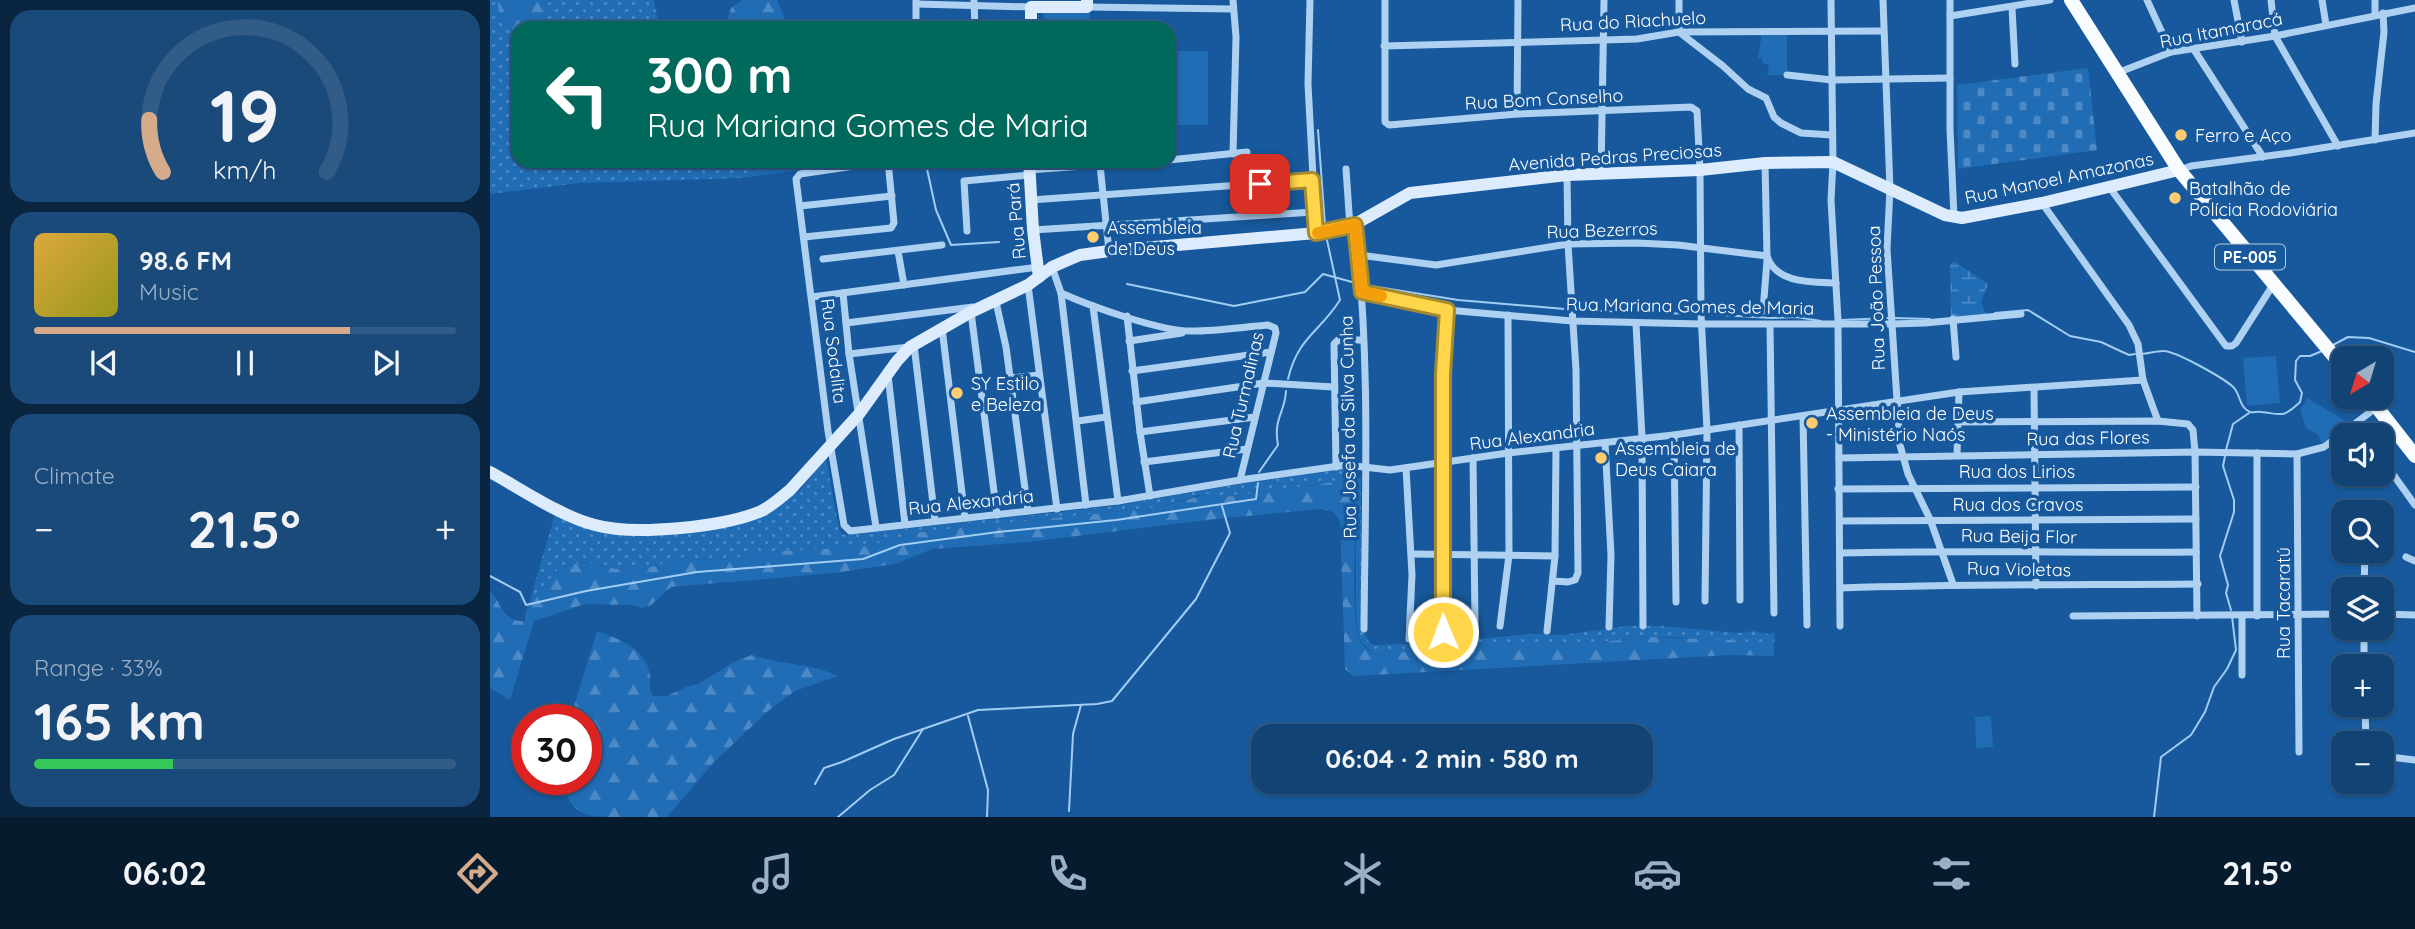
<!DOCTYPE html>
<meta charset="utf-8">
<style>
body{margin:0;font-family:Quicksand,sans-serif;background:#1a4a7a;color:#f1f3f6;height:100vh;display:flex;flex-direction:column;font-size:26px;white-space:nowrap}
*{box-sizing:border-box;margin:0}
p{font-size:23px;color:#9cb0c5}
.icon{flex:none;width:38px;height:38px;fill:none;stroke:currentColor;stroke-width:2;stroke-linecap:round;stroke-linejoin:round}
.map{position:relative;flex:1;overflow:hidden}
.panel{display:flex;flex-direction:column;gap:10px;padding:10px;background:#092540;width:490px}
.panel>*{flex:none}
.hud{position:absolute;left:21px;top:21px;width:665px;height:147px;border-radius:21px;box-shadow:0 2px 5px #0004,0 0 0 2px #305c87;background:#00695c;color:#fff;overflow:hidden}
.needle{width:46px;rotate:218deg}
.fabs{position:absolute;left:1841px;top:346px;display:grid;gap:14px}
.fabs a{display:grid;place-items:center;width:63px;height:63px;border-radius:14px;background:#114375;box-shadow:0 2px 5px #0004,0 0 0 2px #305c87;font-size:35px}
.speed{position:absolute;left:21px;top:704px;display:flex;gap:14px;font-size:35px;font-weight:700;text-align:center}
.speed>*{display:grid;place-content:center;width:91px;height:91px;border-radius:50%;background:#114375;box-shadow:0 2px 5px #0004,0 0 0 2px #305c87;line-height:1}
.speed .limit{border:10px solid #d22;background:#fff;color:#111}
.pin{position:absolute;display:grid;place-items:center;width:60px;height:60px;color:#fff;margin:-30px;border-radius:14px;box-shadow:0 4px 10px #0006}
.me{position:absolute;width:77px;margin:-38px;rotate:359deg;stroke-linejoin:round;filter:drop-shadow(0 0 5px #0008)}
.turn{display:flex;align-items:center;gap:24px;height:147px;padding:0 21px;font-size:32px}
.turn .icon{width:91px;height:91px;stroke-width:2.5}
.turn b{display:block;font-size:49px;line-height:60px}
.big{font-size:52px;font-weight:700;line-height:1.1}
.panel .widget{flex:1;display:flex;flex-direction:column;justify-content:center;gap:10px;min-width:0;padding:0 24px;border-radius:21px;background:#1a4a7a}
.panel .dial{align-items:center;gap:0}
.dial svg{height:182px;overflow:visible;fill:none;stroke:#305c87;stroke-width:7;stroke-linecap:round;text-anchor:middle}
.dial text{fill:#f1f3f6;stroke:none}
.song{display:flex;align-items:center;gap:21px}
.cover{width:84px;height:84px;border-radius:10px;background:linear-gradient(135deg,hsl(40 70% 55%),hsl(60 70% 35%))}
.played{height:7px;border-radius:4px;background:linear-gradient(90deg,#d6ab8b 75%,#305c87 75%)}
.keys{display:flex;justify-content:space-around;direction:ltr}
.heat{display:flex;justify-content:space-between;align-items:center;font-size:38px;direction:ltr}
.charge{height:10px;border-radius:5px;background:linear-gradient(90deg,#34c759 33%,#305c87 0)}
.trip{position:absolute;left:761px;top:724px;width:402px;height:70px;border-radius:21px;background:#114375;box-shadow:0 2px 5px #0004,0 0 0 2px #305c87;font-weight:700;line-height:70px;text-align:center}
.menu{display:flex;height:112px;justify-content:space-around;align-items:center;background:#071b2f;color:#9cb0c5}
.menu .icon{width:49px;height:49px}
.menu .active{color:#d6ab8b}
.menu b{font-size:32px;color:#f1f3f6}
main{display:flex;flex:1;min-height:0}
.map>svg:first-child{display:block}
.grass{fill:url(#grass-dots)}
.forest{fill:url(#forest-firs)}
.wetland{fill:url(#wetland-marsh)}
.cemetery{fill:url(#cemetery-stones)}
.green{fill:#206cb5}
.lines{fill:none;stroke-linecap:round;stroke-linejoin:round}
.stream{stroke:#a1cdf5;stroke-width:2}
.minor{stroke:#aed1f2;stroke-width:7}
.secondary{stroke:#ddecfc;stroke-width:12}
.primary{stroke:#f9fcff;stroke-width:14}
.route-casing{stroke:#a68a30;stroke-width:18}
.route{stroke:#ffd54a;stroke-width:12}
.slow{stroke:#f59e0b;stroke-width:12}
.poi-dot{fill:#ffcd6f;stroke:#17599c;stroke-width:2.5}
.labels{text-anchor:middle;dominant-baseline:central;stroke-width:7;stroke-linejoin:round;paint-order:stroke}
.shield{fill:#17599c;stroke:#b9cde1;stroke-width:2}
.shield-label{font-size:16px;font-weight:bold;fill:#fff}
.street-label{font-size:18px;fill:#fff;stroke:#17599c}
.poi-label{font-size:18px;fill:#fff;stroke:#17599c;text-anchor:start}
</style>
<main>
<section class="panel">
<div class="widget dial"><svg viewBox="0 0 100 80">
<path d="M14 69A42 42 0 1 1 86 69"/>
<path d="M14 69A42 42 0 0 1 8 46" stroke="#d6ab8b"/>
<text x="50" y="56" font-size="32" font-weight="700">19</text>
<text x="50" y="72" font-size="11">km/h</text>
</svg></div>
<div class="widget">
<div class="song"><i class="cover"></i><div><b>98.6 FM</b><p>Music</p></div></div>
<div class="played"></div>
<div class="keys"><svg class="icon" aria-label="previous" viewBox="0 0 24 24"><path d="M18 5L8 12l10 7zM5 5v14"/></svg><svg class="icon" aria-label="pause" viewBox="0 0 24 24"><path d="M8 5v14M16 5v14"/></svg><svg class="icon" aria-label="next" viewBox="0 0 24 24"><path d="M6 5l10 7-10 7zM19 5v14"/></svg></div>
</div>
<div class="widget"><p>Climate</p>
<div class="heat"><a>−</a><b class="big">21.5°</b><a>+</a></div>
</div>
<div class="widget"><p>Range · 33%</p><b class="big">165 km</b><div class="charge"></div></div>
</section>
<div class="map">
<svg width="1925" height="817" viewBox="0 0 1925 817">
<defs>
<pattern id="grass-dots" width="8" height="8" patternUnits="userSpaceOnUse" patternTransform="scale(1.75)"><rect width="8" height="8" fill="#206cb5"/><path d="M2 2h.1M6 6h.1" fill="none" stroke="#4d89c4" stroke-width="1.8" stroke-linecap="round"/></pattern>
<pattern id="forest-firs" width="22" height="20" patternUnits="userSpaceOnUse" patternTransform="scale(1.75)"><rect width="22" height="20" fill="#206cb5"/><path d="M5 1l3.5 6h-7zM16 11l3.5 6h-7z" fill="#4d89c4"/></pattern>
<pattern id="wetland-marsh" width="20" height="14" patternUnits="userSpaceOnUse" patternTransform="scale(1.75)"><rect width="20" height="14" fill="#206cb5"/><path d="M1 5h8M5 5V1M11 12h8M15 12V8" fill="none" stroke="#4d89c4"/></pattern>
<pattern id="cemetery-stones" width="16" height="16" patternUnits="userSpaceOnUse" patternTransform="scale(1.75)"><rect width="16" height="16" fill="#206cb5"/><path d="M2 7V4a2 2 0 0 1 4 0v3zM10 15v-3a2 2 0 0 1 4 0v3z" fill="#4d89c4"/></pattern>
</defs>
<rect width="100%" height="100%" fill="#17599c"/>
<g class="grass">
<path d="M0,0H8L9,20L24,31L28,30V161H275L277,168L252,178L90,183L0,194Z"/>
<path d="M60,0H164L169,28H36L43,26Z"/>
<path d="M336,458L349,529L352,534L357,535L624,506L737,486L853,469L863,470L871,480V627L879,642L884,645L942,643L1042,634L1074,635L1137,626H1170L1248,633L1263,631L1279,634L1285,632L1284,646L1187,637H1158L1110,642L1030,643L884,654L871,642L868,636L866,617V511L844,482L727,498L709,495L670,507L431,532L372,547L290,551L241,559L214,560L195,557L157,568L126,569L97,562L70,566L54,588L40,600L65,514L120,534L281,512L310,490Z"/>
</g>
<g class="forest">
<path d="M8,0H60L43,26L28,28L24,31L9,20Z"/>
<path d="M252,0H287L297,24L293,28H234L241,8Z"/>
<path d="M275,161H338V166L252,178L277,168Z"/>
<path d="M844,482L858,484C868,498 865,514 865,531C865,553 862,622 869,639C872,645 878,650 884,654L1030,643L1110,642L1158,637L1241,640L1284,646V656L1240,655L864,676L855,669L850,521L843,512L831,509L726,519L537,542L442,549L405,564L343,573L181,587L161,605L152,608L141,605L95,604L44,621L20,700L0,688V591C12,604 13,622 35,621C34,597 59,586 70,566L97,562L126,569L157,568L195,557L214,560L241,559L290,551L372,547L431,532L670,507L721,493L727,498Z"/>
<path d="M107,631C129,639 156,648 160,675C161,683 158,689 163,696H177L196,687L208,684L244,662L262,655C290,665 322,663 348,676L305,691L278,711L223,763L177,817C160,817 144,817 127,817C95,817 78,815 73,779H96V719H80Z"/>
</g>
<path class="wetland" d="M1464,261L1498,284L1491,302L1496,314L1461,318L1460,266Z"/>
<path class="cemetery" d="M1598,68L1607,150L1468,169L1467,85Z"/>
<g class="green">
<path d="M553,10H600V28H554Z"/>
<path d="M1272,33H1297V75H1277L1279,65L1272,63V59L1268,58Z"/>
<rect x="679" y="51" width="39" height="74"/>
<path d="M1786,356L1790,403L1757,406L1753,358Z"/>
<path d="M1817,398L1859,423L1832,444L1828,435L1816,428L1810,410Z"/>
<path d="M1501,716L1503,747L1486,748L1485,717Z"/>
</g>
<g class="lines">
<g class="stream">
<path d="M828,130L835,225"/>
<path d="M428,161L437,169L446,210L461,245L509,242"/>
<path d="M637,284L744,306L815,292L833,274L862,282"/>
<path d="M881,286L968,300L1075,309"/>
<path d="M1086,310L1205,314"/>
<path d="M1505,313L1538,310L1580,336L1611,342L1639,355L1645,354"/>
<path d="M1215,314L1281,318L1306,317L1331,321"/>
<path d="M1403,318L1440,319"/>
<path d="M1351,320L1398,318"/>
<path d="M1843,345L1858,337L1879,338L1925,352"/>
<path d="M1651,354C1658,354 1665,351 1673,351C1684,350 1738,380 1745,389C1750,396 1750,408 1760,412C1765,413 1766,411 1771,412C1792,414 1792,419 1810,402L1812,393L1805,380L1806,361L1810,356H1820L1832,351"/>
<path d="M798,379C808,337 829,333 850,300L837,240"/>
<path d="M1736,450L1743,424L1759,413"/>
<path d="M1735,456L1733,466L1744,500V512L1730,556L1738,585L1736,593L1741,610"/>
<path d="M769,472L788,445C783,418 795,413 796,391"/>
<path d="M0,576L30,592L36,605L96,591L207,572L373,559L410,545L508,532L626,520L766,499L768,483"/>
<path d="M478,716L498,790L497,817"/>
<path d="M325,784L334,768L352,762L404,739L488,710L607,704L622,701L706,599L740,533L732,506"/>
<path d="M579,811L583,734L591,705"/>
<path d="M348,817L380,790L404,775L433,729"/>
<path d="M1664,817L1671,757L1701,735L1715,712L1724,687L1737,669L1746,650L1742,616"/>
</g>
<g class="minor">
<path d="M743,0L746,37L743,154"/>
<path d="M820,0L818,84L826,233"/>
<path d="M895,0V122L899,125L1027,114L1201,107L1207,111L1210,170L1211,314L1217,430L1215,601"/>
<path d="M1189,0V32L1233,66L1258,89L1276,98L1284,117L1291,123L1311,133L1342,135"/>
<path d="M1341,0L1343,162L1341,200L1348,320L1350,626"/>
<path d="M1393,0L1400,189L1397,249L1410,445L1418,474L1440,519L1463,584"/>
<path d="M1460,0V129L1464,217"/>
<path d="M1657,0L1681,52"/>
<path d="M1744,0L1752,42"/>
<path d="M1781,0L1785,36L1848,146"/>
<path d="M1832,0L1836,25"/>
<path d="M1885,0V15"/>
<path d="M484,1L485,28"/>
<path d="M427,4L541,7"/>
<path d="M597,7L743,9"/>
<path d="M1522,8L1525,64"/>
<path d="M1460,16L1560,0"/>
<path d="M426,28V1"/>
<path d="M894,46L1114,40L1147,39L1189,32L1393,31"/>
<path d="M1703,48L1773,157"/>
<path d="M1627,73L1681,52L1785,36L1925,8"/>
<path d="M1297,75L1342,80L1460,78"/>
<path d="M1027,114L1028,0"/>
<path d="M1885,140L1886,104L1894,32L1893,13"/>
<path d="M679,160L757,152"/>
<path d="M398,161L310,174L306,179L338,431L354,525L360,531L628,501L750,480L856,465L900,470L1018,453L1184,435L1469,392L1653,380"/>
<path d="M1275,163L1277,256"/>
<path d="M610,165L619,251"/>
<path d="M856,169L860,227"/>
<path d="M539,170L662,161"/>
<path d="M1690,170L1701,166L1800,153L1925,133"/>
<path d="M1111,174L1114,0"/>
<path d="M1620,188L1736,346H1742L1746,343L1783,285"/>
<path d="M541,200L822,180"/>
<path d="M1552,203L1639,325L1648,344L1653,380L1668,421"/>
<path d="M310,206L402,196"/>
<path d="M865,225C881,359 875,495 874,629"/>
<path d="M543,230L824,212"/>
<path d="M477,231L474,181L539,175"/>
<path d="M314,237L401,228L404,223L398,161"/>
<path d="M408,251L414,285"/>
<path d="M869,255L946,265L1078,244L1147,243L1188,245L1277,256C1286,284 1322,282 1346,283"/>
<path d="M333,259L452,245"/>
<path d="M562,267L571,293L596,505"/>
<path d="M538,285L567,509"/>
<path d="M872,292L957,310L1082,321L1211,324H1402L1435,323L1531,314"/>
<path d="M353,293L359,354L386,527"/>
<path d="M571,293C600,306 672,332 702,331C727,331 753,327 778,325L785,328L786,333L750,480"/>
<path d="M322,297L548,267"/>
<path d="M506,302L516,347L538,511"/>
<path d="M603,306L628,501"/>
<path d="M1273,311L1277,260"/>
<path d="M481,312L507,515"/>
<path d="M637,316L650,432L660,496"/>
<path d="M1463,319L1466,357"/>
<path d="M356,323L483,307"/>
<path d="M1146,324L1152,438L1153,626"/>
<path d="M1280,325L1284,613"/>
<path d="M452,328L475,518"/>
<path d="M639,341L692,333"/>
<path d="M424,345L445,520"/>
<path d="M359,354L419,347"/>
<path d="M642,371L781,352"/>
<path d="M398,375L415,524"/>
<path d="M521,378L549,375"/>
<path d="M1544,388L1546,586"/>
<path d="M646,402L774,383L844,387"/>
<path d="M1313,416L1317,625"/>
<path d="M588,421L616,417"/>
<path d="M1469,422L1668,421L1698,424L1703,430L1705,452L1707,616"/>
<path d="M1866,424L1875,436"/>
<path d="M1249,425L1250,600"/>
<path d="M650,432L765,417"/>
<path d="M1184,435L1186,602"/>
<path d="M1115,443L1121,555L1119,627"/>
<path d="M1767,453V616"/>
<path d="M1807,454L1809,752"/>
<path d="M1467,455L1469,392"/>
<path d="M983,458L985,622"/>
<path d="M1349,458L1705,452L1807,454L1834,447L1887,407"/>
<path d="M1892,459L1925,505"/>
<path d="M654,462L757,449"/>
<path d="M846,467L844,344L848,340H873"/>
<path d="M916,468L922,575L919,639"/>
<path d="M1348,489L1706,487"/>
<path d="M1892,518L1897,508"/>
<path d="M1350,521L1706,519"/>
<path d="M1351,553C1469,550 1588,553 1706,552"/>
<path d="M922,554L1065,556"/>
<path d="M1916,557L1925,561"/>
<path d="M1063,581L1078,582L1085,580L1088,573L1086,370L1078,244L1077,175"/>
<path d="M1351,588C1470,584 1589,585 1708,584"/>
<path d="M1874,590L1875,551"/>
<path d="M1892,614L1925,615"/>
<path d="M1583,616L1853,614"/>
<path d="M1752,616V675"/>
<path d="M1010,626L1019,555L1018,315"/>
<path d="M1874,628V667"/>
<path d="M1057,631L1065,556L1066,448"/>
<path d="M953,632V374L957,310"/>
<path d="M1875,705L1876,744"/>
<path d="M1892,756L1925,760"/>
</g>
<g class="secondary">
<path d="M541,28V7H597V0"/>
<path d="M539,161L543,230L549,277"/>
<path d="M0,472C31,489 72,517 105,525C144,536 232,527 269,512C281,507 290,498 300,490L369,414L407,361L420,347L481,312L538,285L562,267L578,260L590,255L619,251L826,233L860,227L920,193L1077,175L1210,170L1275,163L1343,162L1455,215L1472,218L1552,203L1689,170"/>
</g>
<g class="primary">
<path d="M1581,0L1689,170L1853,367"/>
<path d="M1879,397L1925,456"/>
</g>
</g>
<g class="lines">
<defs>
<path id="route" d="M770,184L822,180L826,233L865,225L872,292L957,310L953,374V632"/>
</defs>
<use href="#route" class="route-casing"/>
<use href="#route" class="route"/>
<path class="slow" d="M828,233L865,225L872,292L891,296"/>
</g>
<g class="poi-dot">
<circle cx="1691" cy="135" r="7"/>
<circle cx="1685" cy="198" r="7"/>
<circle cx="603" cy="237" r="7"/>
<circle cx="467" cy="393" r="7"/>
<circle cx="1322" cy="423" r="7"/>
<circle cx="1111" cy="458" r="7"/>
</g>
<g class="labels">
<rect class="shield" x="1725" y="244.5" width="70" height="25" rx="5"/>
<g class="shield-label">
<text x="1760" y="257">PE-005</text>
</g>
<g class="street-label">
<text transform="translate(1143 21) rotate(-3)">Rua do Riachuelo</text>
<text transform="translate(1731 30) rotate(-11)">Rua Itamaracá</text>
<text transform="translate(1054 99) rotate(-3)">Rua Bom Conselho</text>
<text transform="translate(1125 157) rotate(-4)">Avenida Pedras Preciosas</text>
<text transform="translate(1569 178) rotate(-12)">Rua Manoel Amazonas</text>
<text transform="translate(526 221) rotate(-95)">Rua Pará</text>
<text transform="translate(1112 230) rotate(-2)">Rua Bezerros</text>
<text transform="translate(1386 298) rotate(-92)">Rua João Pessoa</text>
<text transform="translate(1200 306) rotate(1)">Rua Mariana Gomes de Maria</text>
<text transform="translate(344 351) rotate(83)">Rua Sodalita</text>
<text transform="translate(753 395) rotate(-77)">Rua Turmalinas</text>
<text transform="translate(858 427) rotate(-91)">Rua Josefa da Silva Cunha</text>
<text transform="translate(1042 436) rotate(-7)">Rua Alexandria</text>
<text transform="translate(1598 438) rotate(-1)">Rua das Flores</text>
<text x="1527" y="471">Rua dos Lirios</text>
<text transform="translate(481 502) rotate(-6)">Rua Alexandria</text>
<text x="1528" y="504">Rua dos Cravos</text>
<text transform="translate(1529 536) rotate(1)">Rua Beija Flor</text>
<text transform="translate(1529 569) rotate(1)">Rua Violetas</text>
<text transform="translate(1793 603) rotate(-90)">Rua Tacaratú</text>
</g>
<g class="poi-label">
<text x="1705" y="135">Ferro e Aço</text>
<text x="1699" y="188">Batalhão de<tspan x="1699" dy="21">Polícia Rodoviária</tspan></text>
<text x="617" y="227">Assembleia<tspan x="617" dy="21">de Deus</tspan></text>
<text x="481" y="383">SY Estilo<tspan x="481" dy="21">e Beleza</tspan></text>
<text x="1336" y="413">Assembleia de Deus<tspan x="1336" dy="21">- Ministério Naós</tspan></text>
<text x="1125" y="448">Assembleia de<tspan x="1125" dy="21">Deus Caiara</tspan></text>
</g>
</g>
</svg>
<div class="fabs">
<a><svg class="needle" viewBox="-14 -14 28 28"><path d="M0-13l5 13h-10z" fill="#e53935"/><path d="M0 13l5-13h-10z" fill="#9cb0c5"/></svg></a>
<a><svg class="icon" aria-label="sound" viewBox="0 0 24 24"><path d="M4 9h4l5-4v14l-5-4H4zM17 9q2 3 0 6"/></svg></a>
<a><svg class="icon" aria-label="search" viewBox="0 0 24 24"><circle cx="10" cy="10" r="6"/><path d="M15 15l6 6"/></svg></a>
<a><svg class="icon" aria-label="layers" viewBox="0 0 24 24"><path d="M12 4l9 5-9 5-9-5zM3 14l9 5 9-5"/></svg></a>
<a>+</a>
<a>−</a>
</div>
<div class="speed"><div class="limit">30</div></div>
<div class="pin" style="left:770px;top:184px;background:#d93025"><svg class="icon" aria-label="arrive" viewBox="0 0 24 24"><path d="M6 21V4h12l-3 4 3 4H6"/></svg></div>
<svg class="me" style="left:953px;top:632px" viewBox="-20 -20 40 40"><circle r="17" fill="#ffd54a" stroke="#fff" stroke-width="3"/><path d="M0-11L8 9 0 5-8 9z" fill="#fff"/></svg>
<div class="trip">06:04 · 2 min · 580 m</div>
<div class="hud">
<div class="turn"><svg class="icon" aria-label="left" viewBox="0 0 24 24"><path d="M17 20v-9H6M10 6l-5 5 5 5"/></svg><div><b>300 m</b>Rua Mariana Gomes de Maria</div></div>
</div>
</div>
</main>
<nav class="menu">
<b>06:02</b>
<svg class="icon active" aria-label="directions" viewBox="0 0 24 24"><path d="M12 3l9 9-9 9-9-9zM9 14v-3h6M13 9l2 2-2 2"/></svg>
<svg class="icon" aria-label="music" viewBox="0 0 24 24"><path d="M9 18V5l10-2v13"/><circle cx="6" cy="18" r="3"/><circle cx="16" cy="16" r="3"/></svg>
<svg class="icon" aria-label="phone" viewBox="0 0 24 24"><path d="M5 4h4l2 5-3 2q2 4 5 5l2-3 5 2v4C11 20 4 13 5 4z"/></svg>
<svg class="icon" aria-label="climate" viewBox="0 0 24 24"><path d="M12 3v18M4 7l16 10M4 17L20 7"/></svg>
<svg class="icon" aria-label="car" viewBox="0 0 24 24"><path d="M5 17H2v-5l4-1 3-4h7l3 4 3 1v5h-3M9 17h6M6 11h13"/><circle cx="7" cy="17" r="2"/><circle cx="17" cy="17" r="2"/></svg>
<svg class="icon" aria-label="filters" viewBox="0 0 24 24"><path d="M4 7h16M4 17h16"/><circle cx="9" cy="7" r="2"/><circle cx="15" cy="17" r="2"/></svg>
<b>21.5°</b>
</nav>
